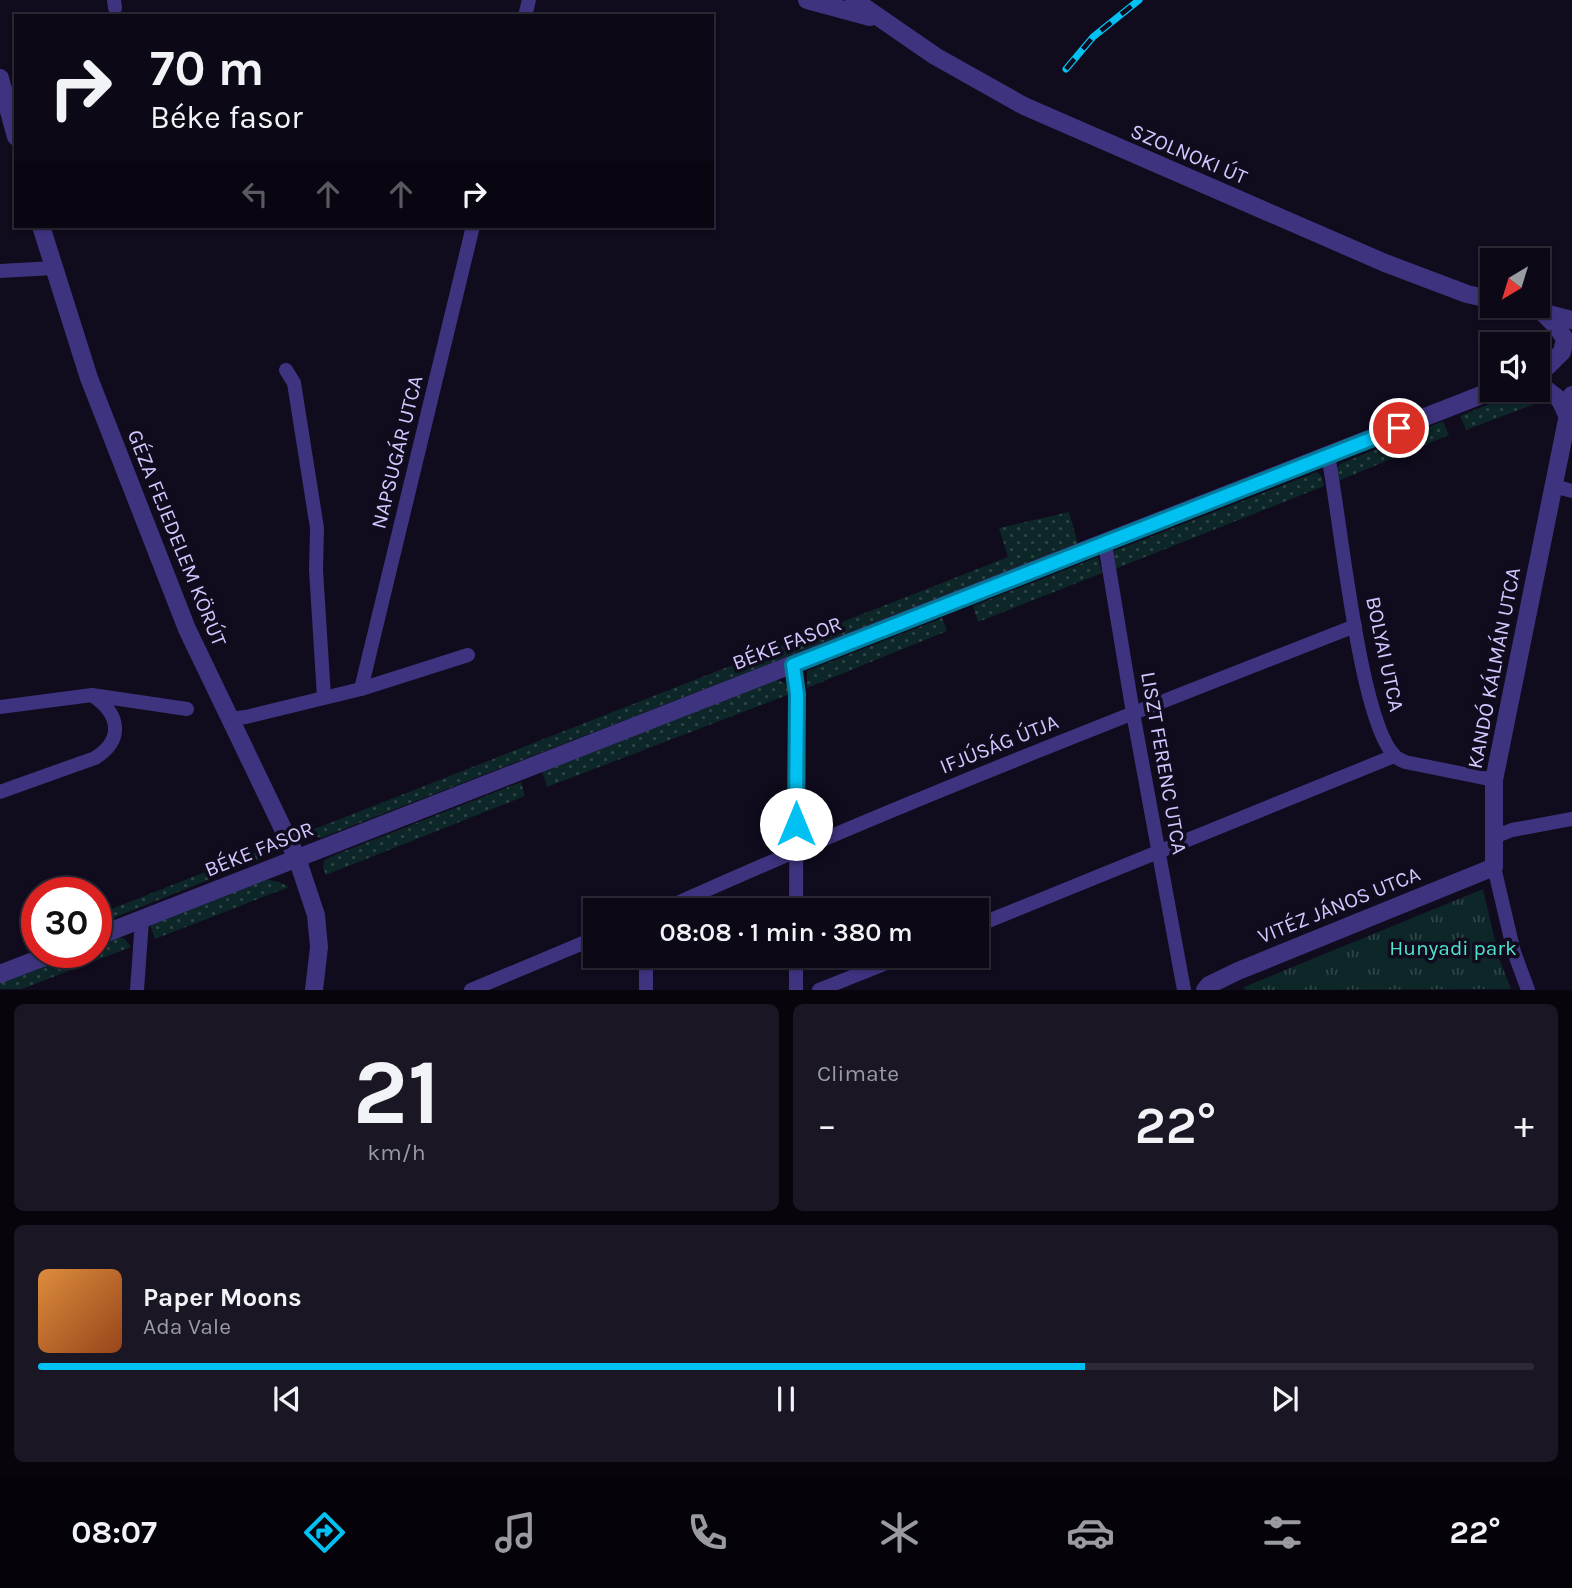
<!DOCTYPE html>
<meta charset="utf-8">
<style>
body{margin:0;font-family:Karla,sans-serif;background:#1a1623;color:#f1f3f6;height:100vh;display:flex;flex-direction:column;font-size:26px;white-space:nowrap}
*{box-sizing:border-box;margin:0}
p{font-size:23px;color:#9a9aa1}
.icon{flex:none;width:38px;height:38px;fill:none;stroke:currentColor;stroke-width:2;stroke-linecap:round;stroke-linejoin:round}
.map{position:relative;height:990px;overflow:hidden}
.panel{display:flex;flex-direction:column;gap:14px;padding:14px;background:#07040c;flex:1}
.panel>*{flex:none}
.top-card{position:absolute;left:14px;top:14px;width:700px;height:214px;border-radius:0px;box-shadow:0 2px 5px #0004,0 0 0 2px #2c2935;background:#0c0816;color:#f1f3f6;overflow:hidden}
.needle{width:46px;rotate:218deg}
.controls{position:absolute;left:1480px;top:248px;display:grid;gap:14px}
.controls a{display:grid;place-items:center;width:70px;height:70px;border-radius:0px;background:#0c0816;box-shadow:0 2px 5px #0004,0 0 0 2px #2c2935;font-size:35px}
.speed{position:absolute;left:21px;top:877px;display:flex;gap:14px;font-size:35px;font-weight:700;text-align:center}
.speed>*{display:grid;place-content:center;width:91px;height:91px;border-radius:50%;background:#0c0816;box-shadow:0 2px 5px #0004,0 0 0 2px #2c2935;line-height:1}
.speed .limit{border:10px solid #d22;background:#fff;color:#111}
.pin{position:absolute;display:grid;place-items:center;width:60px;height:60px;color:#fff;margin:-30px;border:4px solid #fff;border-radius:50%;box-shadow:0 2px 7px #0007}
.me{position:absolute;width:77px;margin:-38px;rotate:0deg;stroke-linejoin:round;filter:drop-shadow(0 0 5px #0008)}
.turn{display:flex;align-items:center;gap:24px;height:147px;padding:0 21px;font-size:32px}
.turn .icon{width:91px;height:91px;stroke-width:2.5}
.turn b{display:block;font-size:49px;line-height:60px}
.lanes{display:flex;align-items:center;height:66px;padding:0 21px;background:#0003;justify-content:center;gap:35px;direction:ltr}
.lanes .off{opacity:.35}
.big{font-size:52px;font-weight:600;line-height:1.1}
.panel .card{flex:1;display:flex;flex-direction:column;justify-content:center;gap:10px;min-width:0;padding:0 24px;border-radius:10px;background:#1a1623}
.panel .dial{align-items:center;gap:0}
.dial b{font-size:91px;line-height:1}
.song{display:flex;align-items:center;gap:21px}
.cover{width:84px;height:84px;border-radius:10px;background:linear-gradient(135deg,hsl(30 70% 55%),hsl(20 70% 35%))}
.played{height:7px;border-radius:4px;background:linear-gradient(90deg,#00c1f2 70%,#2c2935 70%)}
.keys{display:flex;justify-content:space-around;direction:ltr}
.heat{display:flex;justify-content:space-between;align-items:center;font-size:38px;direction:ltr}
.panel .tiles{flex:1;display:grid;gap:14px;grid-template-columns:1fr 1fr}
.card:last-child{grid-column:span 2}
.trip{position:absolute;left:583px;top:898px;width:406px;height:70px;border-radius:0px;background:#0c0816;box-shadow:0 2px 5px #0004,0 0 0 2px #2c2935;font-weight:600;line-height:70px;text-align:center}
.tabs{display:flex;height:112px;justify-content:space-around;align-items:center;background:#050309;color:#9a9aa1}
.tabs .icon{width:49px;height:49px}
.tabs .active{color:#00c1f2}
.tabs b{font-size:32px;color:#f1f3f6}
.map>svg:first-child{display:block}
.grass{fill:url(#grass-dots)}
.park{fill:url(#park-tufts)}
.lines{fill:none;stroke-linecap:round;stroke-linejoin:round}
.minor{stroke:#3e337f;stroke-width:14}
.tertiary{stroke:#3e337f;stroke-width:18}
.rail-casing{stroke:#00c1f2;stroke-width:7}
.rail{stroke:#100b1d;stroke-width:4.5;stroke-dasharray:13;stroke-linecap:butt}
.route-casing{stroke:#007d9d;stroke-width:18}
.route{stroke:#00c1f2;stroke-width:12}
.labels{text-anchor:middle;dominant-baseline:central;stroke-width:7;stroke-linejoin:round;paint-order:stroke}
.street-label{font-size:21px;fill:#d3c7ff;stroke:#100b1d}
.park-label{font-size:21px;fill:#4fe3cd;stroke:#100b1d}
</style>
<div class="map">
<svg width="1572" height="990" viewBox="0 0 1572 990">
<defs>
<pattern id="grass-dots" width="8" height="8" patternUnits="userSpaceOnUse" patternTransform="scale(1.75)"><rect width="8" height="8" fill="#0d2627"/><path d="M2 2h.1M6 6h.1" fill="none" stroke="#2f4447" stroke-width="1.8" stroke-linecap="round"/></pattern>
<pattern id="park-tufts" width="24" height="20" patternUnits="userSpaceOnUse" patternTransform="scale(1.75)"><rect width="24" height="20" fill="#0d2627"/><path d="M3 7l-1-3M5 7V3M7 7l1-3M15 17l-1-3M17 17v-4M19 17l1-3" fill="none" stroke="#2f4447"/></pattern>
</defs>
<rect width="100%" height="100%" fill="#100b1d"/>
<g class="grass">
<path d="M1523,390H1536L1543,394L1545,400L1466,430L1460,416Z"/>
<path d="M1443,421L1449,435L1338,481L1336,470L1340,464Z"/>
<path d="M1317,472L1322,477L1324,486L1115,569L1112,556L1114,551Z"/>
<path d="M1069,512L1078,544L321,838L314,835L312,830L1008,557L999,528Z"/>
<path d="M1098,557L1102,573L978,622L973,606Z"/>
<path d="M942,618L947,631L807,688V671Z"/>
<path d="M776,680L785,683L790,694L547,787L542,771Z"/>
<path d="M521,782L525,796L326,875L323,868L324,861L332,856Z"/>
<path d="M274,845L263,858L96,925V915Z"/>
<path d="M265,879L279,882L289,887L155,939L150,925Z"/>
<path d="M117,938H124L131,947L22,989H0V982L79,952H96V946Z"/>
</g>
<path class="park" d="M1483,889L1499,958L1511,989L1245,990L1244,987Z"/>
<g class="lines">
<g class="minor">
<path d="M114,0L115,8"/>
<path d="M525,16L529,0"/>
<path d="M0,271L53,268"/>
<path d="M286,370L294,383L317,528L316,570L324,697"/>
<path d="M1328,456C1340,512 1359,725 1396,757C1398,759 1402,760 1405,762L1494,780"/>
<path d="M1554,486L1572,491"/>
<path d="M1105,544L1133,713L1184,990"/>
<path d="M793,665L797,694L796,910"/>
<path d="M361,689L473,226"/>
<path d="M0,707L92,695L187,709"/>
<path d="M230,719L246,717L361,689L468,655"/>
<path d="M0,792L95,758C124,740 120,714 93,696"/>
<path d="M1494,837L1512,830L1572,819"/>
<path d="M1494,867L1514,952L1528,990"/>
<path d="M662,910C890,807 1123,717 1355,626"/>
<path d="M976,926L1394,756"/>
<path d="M646,956V990"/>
<path d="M796,956V990"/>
<path d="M137,990L142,920"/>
<path d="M471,990L595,938"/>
<path d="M819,990L904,956"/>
</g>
<g class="tertiary">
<path d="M807,0L870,17"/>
<path d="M854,0L935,56L1024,106L1385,263L1467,294L1493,300"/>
<path d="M0,78L16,137"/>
<path d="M41,226L89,378L187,629L297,858L316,915L319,947L314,990"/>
<path d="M1518,306L1572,320"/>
<path d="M1543,313L1557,327L1565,339L1562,352L1547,367"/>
<path d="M1538,383L1560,400L1568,417"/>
<path d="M96,937L1494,390"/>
<path d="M0,974L57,952"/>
<path d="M1205,990L1209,985L1238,971L1494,867V780L1572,395"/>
</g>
<defs>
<path id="rail" d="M1066,69L1093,37L1139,0"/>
</defs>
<use href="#rail" class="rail-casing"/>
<use href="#rail" class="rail"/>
</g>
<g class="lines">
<defs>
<path id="route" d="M796,824L797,694L793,665L1399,428"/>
</defs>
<use href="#route" class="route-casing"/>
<use href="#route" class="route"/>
</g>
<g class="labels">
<g class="street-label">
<text transform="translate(1189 154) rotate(23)">SZOLNOKI ÚT</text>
<text transform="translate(397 452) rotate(-76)">NAPSUGÁR UTCA</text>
<text transform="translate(177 538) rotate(68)">GÉZA FEJEDELEM KÖRÚT</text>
<text transform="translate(787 643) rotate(-21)">BÉKE FASOR</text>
<text transform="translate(1385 654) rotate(78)">BOLYAI UTCA</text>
<text transform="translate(1494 668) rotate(-79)">KANDÓ KÁLMÁN UTCA</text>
<text transform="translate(999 744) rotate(-22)">IFJÚSÁG ÚTJA</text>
<text transform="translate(1164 763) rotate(80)">LISZT FERENC UTCA</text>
<text transform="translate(259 849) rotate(-22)">BÉKE FASOR</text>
<text transform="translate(1339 905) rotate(-22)">VITÉZ JÁNOS UTCA</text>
</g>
<g class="park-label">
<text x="1453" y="948">Hunyadi park</text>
</g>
</g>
</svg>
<div class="controls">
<a><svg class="needle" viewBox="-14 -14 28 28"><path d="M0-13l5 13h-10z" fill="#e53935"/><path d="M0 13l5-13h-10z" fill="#9a9aa1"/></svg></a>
<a><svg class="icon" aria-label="sound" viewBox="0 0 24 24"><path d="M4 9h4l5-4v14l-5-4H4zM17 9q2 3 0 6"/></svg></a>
</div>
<div class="speed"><div class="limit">30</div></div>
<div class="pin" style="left:1399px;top:428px;background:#d93025"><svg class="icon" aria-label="arrive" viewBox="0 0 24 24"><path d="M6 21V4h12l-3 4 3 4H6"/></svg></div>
<svg class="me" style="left:796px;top:824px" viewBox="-20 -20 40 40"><circle r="19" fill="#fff"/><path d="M0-13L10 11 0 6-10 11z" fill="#00c1f2"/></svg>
<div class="trip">08:08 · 1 min · 380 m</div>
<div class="top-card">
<div class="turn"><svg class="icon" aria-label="right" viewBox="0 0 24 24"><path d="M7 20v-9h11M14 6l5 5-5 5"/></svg><div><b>70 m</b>Béke fasor</div></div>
<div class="lanes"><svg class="icon off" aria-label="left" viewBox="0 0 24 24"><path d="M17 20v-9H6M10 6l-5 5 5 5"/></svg><svg class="icon off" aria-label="ahead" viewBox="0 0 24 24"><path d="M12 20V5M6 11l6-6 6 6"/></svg><svg class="icon off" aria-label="ahead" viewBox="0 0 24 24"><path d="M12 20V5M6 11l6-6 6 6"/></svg><svg class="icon" aria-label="right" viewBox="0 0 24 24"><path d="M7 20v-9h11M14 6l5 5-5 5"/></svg></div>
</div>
</div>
<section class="panel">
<div class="tiles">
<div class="card dial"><b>21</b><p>km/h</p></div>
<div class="card"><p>Climate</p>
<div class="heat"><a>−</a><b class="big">22°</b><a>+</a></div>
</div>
<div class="card">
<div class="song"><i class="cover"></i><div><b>Paper Moons</b><p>Ada Vale</p></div></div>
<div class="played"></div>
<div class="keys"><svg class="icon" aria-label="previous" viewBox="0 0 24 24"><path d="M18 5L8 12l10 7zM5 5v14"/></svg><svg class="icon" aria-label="pause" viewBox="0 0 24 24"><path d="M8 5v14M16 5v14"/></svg><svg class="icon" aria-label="next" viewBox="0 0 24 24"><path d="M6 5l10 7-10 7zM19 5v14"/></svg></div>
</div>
</div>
</section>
<nav class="tabs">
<b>08:07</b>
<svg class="icon active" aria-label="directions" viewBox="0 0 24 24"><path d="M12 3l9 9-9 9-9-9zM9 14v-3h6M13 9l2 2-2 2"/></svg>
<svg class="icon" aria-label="music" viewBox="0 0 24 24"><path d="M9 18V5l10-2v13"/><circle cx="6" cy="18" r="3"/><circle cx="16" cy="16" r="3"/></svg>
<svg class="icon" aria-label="phone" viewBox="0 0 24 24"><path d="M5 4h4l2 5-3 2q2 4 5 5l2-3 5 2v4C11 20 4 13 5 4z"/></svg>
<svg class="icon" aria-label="climate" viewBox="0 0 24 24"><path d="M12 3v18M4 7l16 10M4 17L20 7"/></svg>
<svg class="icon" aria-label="car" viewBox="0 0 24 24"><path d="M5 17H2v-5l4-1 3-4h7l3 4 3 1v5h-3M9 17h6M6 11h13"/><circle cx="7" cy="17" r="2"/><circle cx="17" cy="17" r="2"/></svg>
<svg class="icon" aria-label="filters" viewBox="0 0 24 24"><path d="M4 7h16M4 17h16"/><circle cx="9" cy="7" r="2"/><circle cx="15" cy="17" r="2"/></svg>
<b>22°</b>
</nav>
